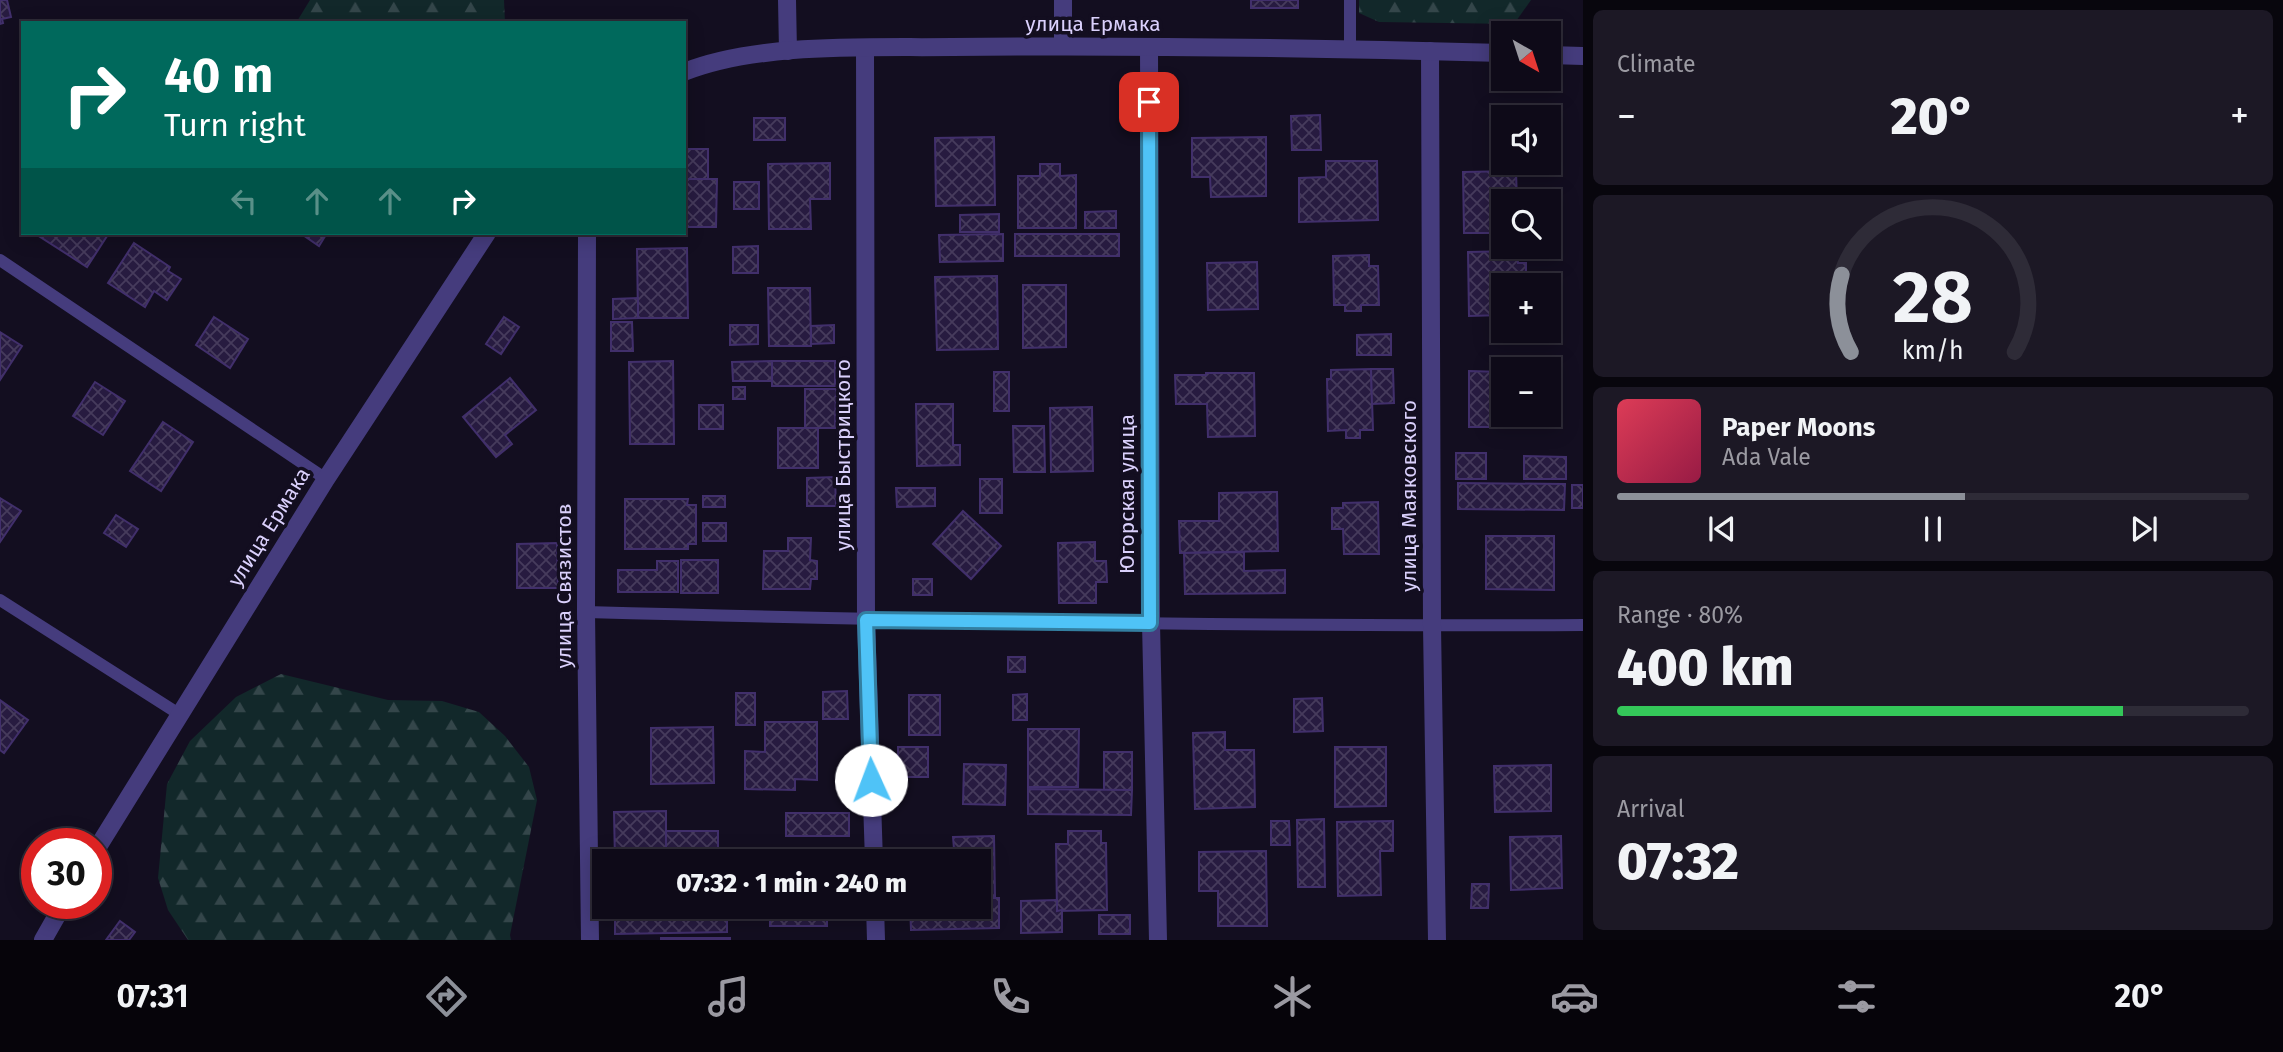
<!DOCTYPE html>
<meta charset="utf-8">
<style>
body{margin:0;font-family:"Fira Sans",sans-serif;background:#1c1825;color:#f1f3f6;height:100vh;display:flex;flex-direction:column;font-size:26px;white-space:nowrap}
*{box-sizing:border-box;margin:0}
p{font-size:23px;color:#9b9aa2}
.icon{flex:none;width:38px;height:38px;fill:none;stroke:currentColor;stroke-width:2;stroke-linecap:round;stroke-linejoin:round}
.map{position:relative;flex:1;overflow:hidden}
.drawer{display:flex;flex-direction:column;gap:10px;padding:10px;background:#08060d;width:700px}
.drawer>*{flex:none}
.banner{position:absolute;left:21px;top:21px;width:665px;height:214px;border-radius:0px;box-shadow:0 4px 18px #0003,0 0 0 2px #2e2b37;background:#00695c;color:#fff;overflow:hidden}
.needle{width:46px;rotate:141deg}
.fabs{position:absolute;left:1491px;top:21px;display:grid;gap:14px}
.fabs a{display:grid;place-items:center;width:70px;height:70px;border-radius:0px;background:#0e0a18;box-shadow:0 4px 18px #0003,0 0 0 2px #2e2b37;font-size:35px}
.speed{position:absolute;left:21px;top:828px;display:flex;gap:14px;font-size:35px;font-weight:700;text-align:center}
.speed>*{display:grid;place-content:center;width:91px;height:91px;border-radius:50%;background:#0e0a18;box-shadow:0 4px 18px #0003,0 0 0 2px #2e2b37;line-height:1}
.speed .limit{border:10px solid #d22;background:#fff;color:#111}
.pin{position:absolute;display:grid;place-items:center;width:60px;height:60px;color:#fff;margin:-30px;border-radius:14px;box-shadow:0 4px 10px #0006}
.me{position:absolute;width:77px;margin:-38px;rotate:358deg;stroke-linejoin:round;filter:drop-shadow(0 0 5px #0008)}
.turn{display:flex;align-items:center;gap:24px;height:147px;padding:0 28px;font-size:32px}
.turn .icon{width:91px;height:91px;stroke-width:2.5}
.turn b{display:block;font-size:49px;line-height:60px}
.lanes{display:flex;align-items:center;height:66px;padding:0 28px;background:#0003;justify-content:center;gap:35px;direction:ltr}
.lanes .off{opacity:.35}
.big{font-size:52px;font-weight:800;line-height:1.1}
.drawer .widget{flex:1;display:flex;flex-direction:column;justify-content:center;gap:10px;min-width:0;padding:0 24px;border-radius:10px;background:#1c1825}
.drawer .dial{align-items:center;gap:0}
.dial svg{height:182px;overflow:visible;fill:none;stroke:#2e2b37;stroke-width:7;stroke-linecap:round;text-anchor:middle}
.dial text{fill:#f1f3f6;stroke:none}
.song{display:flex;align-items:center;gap:21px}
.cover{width:84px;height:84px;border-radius:10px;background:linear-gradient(135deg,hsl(350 70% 55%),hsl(340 70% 35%))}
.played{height:7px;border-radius:4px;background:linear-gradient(90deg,#8c9099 55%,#2e2b37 55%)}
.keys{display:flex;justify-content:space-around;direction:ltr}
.heat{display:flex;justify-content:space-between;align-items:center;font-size:38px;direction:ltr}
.charge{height:10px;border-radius:5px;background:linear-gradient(90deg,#34c759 80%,#2e2b37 0)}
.trip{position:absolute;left:592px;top:849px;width:399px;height:70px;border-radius:0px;background:#0e0a18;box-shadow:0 4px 18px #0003,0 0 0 2px #2e2b37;font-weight:800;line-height:70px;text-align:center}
.tab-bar{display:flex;height:112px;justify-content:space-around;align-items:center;background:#06040a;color:#9b9aa2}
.tab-bar .icon{width:49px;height:49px}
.tab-bar .active{color:#8c9099}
.tab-bar b{font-size:32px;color:#f1f3f6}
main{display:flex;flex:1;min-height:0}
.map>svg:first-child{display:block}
.forest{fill:url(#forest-firs)}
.building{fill:url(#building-cross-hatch);stroke:#412f6b;stroke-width:2}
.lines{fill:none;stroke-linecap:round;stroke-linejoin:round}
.service{stroke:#453c7d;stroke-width:12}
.minor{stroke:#453c7d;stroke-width:18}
.route-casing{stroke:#337fa1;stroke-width:18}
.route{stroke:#4fc3f7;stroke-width:12}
.labels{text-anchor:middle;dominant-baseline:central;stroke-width:7;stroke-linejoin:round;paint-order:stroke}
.street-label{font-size:21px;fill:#dad0fc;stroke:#130e20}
</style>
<main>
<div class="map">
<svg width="1583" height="940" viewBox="0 0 1583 940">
<defs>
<pattern id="forest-firs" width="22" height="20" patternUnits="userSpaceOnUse" patternTransform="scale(1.75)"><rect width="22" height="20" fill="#12282a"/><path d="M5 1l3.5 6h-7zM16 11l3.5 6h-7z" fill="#34464a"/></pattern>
<pattern id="building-cross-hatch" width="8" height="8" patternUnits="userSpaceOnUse" patternTransform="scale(1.75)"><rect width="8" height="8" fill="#271b40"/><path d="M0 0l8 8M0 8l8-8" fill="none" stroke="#463b5c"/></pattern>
</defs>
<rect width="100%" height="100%" fill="#130e20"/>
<g class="forest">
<path d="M310,0H504L505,23H296Z"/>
<path d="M1359,0H1531L1514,24L1379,22L1359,13Z"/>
<path d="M281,674L388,700L442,701L479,712L505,736L529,767L537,800L510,935L511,940H188L168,910L158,878L167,784L190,741L236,697Z"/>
</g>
<g class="building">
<path d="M0,0H7L11,17L2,19L3,23L0,24Z"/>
<rect x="1251" y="0" width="47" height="8"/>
<path d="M1320,115L1321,150H1292L1291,116Z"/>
<rect x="754" y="118" width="31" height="22"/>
<path d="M994,137L995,205L936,206L935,138Z"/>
<path d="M1266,137V196L1211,197L1210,177H1192V138Z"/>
<rect x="684" y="149" width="24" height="30"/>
<path d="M1326,161H1377L1378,220L1299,222V178L1326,177Z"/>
<path d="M830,163V199H810L811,229H769L768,164Z"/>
<path d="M1040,164H1060V176L1076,175V228H1018V176H1040Z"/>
<path d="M1516,171L1517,201H1503V233H1464L1463,172Z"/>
<path d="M684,179H717L716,227H684Z"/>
<rect x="734" y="182" width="25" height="27"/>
<path d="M1116,211V228H1085V212Z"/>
<path d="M999,214V232H960V215Z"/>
<path d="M34,233H109L87,267Z"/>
<path d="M300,233H327L319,246Z"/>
<path d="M1003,234V261L940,262L939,235Z"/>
<rect x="1015" y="234" width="104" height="22"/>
<path d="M134,243L170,267L168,271L181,279L167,300L154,291L145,307L108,283Z"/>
<path d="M758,246V273H733V247Z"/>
<path d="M687,248L688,318H638L637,249Z"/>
<path d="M1517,251L1518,263H1526V278H1518V285H1503V315L1469,316L1468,252Z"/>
<path d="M1369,255V266H1378L1379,305H1361V311H1345V305H1334L1333,256Z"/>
<path d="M1257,262L1258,309L1208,310L1207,263Z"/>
<path d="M997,276L998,349L937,350L935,277Z"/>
<path d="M1023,285H1066V347L1023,348Z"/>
<path d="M768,288H810L811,346H769Z"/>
<path d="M638,298V318L613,319V299Z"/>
<path d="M214,317L248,339L230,368L196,345Z"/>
<path d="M504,317L519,327L501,354L486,344Z"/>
<path d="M611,322H632L633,351H611Z"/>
<path d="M730,325H758V344L730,345Z"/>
<path d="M834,325V343L811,344V326Z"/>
<path d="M0,332L22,346L0,380Z"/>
<path d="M1391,334V355H1357V335Z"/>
<path d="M673,361L674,444H630L629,362Z"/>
<rect x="772" y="361" width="63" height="25"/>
<path d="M772,361V381H733L732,362Z"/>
<path d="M1371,369L1373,430H1360V438H1346V430L1328,431L1327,379H1331V370Z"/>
<path d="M1371,369H1393L1394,403L1372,404Z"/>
<path d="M1469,371L1503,372V415H1522V427H1469Z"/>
<rect x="994" y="372" width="15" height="39"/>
<path d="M1206,373H1254L1255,436L1208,437L1207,404H1176L1175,375H1206Z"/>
<path d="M510,378L536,410L505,435L512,444L496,457L463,417Z"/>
<path d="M95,382L125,401L103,435L73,416Z"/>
<rect x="733" y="387" width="12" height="12"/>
<path d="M805,389H836L835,428H805Z"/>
<path d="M916,404H953V445H960V465L917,466Z"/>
<rect x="699" y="405" width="24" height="24"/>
<path d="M1092,407L1093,471L1051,472L1050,408Z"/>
<path d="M163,422L193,442L161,491L130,471Z"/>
<path d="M1013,426H1044L1045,472H1014Z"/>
<rect x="778" y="428" width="40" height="40"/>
<rect x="1456" y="453" width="30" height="26"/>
<path d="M1524,456L1566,457V479H1524Z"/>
<path d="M835,477L836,506H807V478Z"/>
<rect x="980" y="479" width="22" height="34"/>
<path d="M1458,483L1565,484L1564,510L1458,509Z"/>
<rect x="1572" y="485" width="11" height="23"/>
<path d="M896,488H935V506L897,507Z"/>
<path d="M1277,492L1278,551L1180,553L1179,521H1219V493Z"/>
<rect x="703" y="496" width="22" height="11"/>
<path d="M0,498L21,511L0,542Z"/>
<path d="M625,499H688L687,505H696V544H688V549H625Z"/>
<path d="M1378,502L1379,554H1344L1343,529H1332V508H1343V503Z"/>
<path d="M963,511L1001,546L971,579L933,544Z"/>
<path d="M116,515L138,529L126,547L104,533Z"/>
<rect x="703" y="523" width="23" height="18"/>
<path d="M1486,536H1554V590L1486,589Z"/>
<path d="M788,538H811L810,560L817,561V579H811L810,589H763L764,551H788Z"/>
<path d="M1095,542V561H1106L1107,582H1096V603H1059L1058,543Z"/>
<path d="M557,543L558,588H517V544Z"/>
<path d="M1244,552V571L1285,570V593L1185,594L1184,553Z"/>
<rect x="681" y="560" width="37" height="33"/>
<path d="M657,561H678V592H618V570H657Z"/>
<rect x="913" y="579" width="19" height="16"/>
<rect x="1008" y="657" width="17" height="15"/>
<path d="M847,691L848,719H823V692Z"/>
<rect x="736" y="693" width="19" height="32"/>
<path d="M1027,694V720H1013V695Z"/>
<rect x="909" y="695" width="31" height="40"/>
<path d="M1322,698L1323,731L1294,732V699Z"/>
<path d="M0,700L28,720L4,753L0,750Z"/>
<path d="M765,722H817V780L795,779V790L745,789V751L765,752Z"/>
<path d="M713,727L714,783L651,784V728Z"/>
<path d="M1028,729H1079L1078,787H1028Z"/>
<path d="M1225,732V750H1254L1255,807L1195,809L1193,733Z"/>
<rect x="898" y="747" width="30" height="30"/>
<path d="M1335,747H1386V806L1335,807Z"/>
<rect x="1104" y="752" width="28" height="38"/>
<path d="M964,764L1006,765L1005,805L963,804Z"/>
<path d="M1551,765V811L1495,812L1494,766Z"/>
<path d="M1028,789L1132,790L1131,815L1028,814Z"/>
<path d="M666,811V861H615L614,812Z"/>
<rect x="786" y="813" width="63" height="23"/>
<path d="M1324,819L1325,887H1298L1297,820Z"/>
<path d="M1271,821H1289L1290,845H1271Z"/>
<path d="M1393,821V851H1380L1381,895L1338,896L1337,822Z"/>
<rect x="666" y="831" width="52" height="30"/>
<path d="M1068,831H1101V843H1106L1107,910L1057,911L1056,844H1068Z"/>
<path d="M994,836L995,896L978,897V861H932V850L954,849L953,837Z"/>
<path d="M1561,836L1562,888L1511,890L1510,837Z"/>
<path d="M1266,851L1267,926H1218V891H1199V852Z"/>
<path d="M1472,884H1489L1488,908H1471Z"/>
<path d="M978,898H999V928L911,930L910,906H978Z"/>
<path d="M1057,900V911L1062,910V932L1021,933V901Z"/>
<path d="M615,906L727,908V932L615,934Z"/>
<rect x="770" y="906" width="57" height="20"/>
<rect x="1099" y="915" width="31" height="19"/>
<path d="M120,921L135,932L129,940H106Z"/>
<rect x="661" y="938" width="69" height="2"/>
</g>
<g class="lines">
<g class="service">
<path d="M1350,0V50"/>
<path d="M0,260L326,479"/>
<path d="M0,600L179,714"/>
<path d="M586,612C918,621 1251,627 1583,625"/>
</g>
<g class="minor">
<path d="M787,0L788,51"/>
<path d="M1063,0V46"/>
<path d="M1149,47L1151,623L1158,940"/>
<path d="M865,48L866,620L874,861"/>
<path d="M1430,51L1432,626L1437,940"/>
<path d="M1549,55L1583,56"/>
<path d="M684,72C760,42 870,48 952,47C1136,45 1320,48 1503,53"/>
<path d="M587,233L586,612L590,940"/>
<path d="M96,850L326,479L487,233"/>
<path d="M875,906L876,940"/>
<path d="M43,940L64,903"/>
</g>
</g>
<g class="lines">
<defs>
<path id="route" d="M871,780L866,620L1150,623L1149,102"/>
</defs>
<use href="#route" class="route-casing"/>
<use href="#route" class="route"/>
</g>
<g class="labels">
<g class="street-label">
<text x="1093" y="24">улица Ермака</text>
<text transform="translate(843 455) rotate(-90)">улица Быстрицкого</text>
<text transform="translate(1127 494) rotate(-90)">Югорская улица</text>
<text transform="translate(1409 496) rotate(-90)">улица Маяковского</text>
<text transform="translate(269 527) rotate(-58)">улица Ермака</text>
<text transform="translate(564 586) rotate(-90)">улица Связистов</text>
</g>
</g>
</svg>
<div class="fabs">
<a><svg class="needle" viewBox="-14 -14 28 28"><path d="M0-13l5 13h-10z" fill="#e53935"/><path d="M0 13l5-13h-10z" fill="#9b9aa2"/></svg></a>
<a><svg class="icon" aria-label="sound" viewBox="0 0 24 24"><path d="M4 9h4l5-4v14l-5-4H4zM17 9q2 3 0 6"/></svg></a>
<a><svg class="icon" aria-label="search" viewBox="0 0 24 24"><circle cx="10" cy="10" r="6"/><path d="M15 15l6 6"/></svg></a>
<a>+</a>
<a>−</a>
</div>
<div class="speed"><div class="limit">30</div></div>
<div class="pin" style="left:1149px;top:102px;background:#d93025"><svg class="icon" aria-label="arrive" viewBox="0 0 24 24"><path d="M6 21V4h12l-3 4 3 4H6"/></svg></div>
<svg class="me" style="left:871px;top:780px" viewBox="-20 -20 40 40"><circle r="19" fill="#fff"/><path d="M0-13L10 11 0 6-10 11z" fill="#4fc3f7"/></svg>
<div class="trip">07:32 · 1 min · 240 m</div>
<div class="banner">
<div class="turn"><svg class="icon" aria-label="right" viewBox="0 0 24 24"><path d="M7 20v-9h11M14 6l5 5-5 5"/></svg><div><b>40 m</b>Turn right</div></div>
<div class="lanes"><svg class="icon off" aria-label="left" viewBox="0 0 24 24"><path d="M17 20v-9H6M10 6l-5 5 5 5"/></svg><svg class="icon off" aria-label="ahead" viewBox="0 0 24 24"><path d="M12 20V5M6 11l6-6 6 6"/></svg><svg class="icon off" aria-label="ahead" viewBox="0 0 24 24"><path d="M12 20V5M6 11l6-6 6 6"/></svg><svg class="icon" aria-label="right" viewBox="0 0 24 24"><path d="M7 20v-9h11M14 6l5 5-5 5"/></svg></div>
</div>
</div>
<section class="drawer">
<div class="widget"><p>Climate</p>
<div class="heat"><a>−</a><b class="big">20°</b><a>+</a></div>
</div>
<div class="widget dial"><svg viewBox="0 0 100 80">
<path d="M14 69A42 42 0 1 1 86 69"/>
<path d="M14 69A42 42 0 0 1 10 35" stroke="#8c9099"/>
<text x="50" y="56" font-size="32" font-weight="700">28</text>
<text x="50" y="72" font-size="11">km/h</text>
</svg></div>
<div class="widget">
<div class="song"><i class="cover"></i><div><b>Paper Moons</b><p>Ada Vale</p></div></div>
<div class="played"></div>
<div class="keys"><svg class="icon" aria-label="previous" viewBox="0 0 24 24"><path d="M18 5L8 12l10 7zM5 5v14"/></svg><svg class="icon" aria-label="pause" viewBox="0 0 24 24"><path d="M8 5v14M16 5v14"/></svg><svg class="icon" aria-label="next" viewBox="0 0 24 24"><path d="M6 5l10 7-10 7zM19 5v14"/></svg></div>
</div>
<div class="widget"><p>Range · 80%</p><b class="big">400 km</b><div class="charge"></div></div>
<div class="widget"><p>Arrival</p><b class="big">07:32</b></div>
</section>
</main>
<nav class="tab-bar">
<b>07:31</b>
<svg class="icon active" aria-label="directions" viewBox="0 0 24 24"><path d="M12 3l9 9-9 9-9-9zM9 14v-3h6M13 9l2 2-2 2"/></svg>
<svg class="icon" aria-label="music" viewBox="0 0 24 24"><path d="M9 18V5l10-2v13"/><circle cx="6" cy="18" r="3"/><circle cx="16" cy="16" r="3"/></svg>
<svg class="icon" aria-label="phone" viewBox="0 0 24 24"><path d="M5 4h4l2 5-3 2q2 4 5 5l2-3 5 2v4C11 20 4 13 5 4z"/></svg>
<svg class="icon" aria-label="climate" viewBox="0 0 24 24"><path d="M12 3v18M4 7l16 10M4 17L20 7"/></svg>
<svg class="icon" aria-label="car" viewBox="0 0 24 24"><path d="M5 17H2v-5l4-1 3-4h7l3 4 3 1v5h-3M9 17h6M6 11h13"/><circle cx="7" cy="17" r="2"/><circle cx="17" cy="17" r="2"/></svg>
<svg class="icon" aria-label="filters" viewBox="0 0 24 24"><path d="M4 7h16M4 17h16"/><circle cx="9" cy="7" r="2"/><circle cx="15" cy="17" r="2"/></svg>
<b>20°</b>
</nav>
